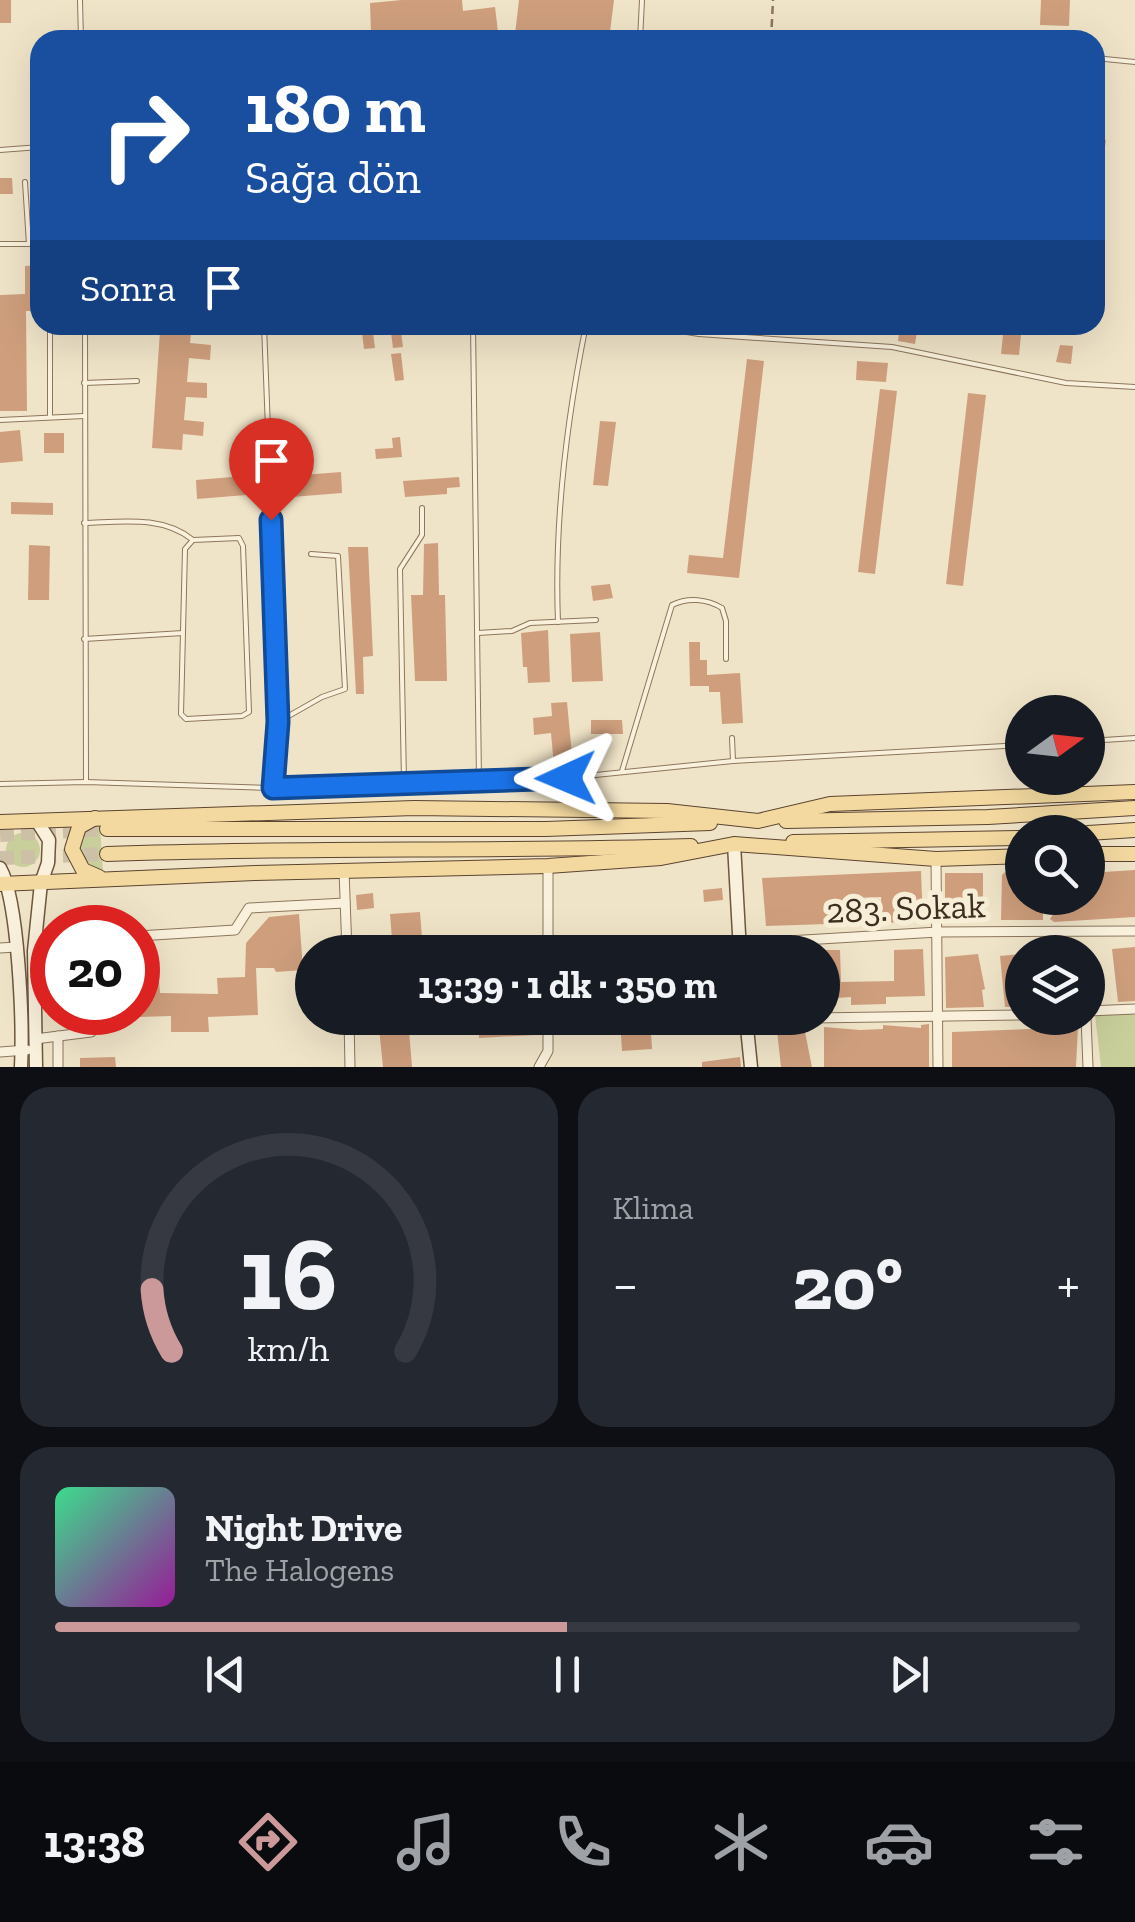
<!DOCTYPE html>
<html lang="tr">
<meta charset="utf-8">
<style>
body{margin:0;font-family:"Zilla Slab",serif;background:#242831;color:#f1f3f6;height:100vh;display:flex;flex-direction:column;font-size:38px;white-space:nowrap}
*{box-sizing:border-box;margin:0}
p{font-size:32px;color:#9ea1a6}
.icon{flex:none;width:55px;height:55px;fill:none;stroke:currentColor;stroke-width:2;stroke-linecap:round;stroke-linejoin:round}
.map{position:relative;height:1067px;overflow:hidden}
.panel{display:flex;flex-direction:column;gap:20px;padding:20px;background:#0d0f14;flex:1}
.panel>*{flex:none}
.top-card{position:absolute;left:30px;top:30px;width:1075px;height:305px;border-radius:30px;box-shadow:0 10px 40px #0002;background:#1a4fa0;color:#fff;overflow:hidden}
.needle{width:65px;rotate:75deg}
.tools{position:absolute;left:1005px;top:695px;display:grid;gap:20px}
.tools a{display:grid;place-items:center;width:100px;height:100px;border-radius:50%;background:#171b24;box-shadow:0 10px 40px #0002;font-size:50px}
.speed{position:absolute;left:30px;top:905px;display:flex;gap:20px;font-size:50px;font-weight:700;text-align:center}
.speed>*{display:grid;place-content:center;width:130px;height:130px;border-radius:50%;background:#171b24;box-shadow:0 10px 40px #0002;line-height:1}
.speed .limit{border:15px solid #d22;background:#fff;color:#111}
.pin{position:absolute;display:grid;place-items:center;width:85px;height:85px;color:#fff;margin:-102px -42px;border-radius:50% 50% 50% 0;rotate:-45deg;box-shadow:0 0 10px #0007}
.pin .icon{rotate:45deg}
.me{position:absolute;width:110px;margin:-55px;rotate:269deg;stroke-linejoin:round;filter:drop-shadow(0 0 8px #0008)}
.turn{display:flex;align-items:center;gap:35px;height:210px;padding:0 50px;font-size:45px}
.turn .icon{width:130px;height:130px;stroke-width:2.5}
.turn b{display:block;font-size:70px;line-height:85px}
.then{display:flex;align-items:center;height:95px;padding:0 50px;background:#0003;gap:20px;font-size:38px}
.big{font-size:75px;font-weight:800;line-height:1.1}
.panel .card{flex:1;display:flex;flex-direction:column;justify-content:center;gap:15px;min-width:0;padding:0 35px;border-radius:30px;background:#242831}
.panel .dial{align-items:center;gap:0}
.dial svg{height:260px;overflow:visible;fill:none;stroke:#363941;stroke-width:7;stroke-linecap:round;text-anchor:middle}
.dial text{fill:#f1f3f6;stroke:none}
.song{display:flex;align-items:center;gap:30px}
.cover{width:120px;height:120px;border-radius:15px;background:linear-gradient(135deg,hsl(150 70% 55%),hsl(300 70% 35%))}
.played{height:10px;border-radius:5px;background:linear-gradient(90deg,#cc999b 50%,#363941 50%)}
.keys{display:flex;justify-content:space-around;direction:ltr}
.heat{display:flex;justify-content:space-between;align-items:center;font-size:55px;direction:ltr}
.panel .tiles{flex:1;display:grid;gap:20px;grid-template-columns:1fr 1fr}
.card:last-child{grid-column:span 2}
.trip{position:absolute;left:295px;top:935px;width:545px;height:100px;border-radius:50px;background:#171b24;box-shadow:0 10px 40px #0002;font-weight:800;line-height:100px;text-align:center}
.menu{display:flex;height:160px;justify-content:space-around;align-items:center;background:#090b0e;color:#9ea1a6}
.menu .icon{width:70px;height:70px}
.menu .selected{color:#cc999b}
.menu b{font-size:45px;color:#f1f3f6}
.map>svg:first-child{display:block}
.green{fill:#c9cf9b}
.building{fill:#cf9f7d}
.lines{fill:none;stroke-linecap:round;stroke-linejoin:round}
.primary-tunnel{stroke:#ccc0a6;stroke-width:14;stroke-dasharray:14 7;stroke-linecap:butt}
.lane-casing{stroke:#8d765c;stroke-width:6}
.street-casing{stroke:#8d765c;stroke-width:11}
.secondary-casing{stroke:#6f573f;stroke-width:15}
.primary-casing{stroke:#5b4430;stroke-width:16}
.path{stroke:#8d765c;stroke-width:2.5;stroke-dasharray:8 5;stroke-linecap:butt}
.lane{stroke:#faf1dc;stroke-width:4}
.street{stroke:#faf1dc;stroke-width:9}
.secondary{stroke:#faf1dc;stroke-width:12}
.primary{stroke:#f3d9a0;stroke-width:14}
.route-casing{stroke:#114b97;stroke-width:25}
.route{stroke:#1a73e8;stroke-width:18}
.labels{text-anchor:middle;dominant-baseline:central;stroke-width:10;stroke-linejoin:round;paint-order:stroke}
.street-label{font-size:35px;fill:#3d2e20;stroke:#f7eed8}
</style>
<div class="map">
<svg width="1135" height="1067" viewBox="0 0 1135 1067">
<rect width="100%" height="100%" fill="#f0e4c8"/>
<g class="green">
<path d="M100,825L103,872L91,867L80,849L88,829Z"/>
<circle cx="23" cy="850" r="17"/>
<path d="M1135,1013V1067H1101L1095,1015Z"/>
</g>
<g class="building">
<rect x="0" y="0" width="11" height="23"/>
<path d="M402,0H462L463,11L495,7L498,32L431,39L349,40L350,31L371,33L370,3Z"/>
<path d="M519,0H614L609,40L515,34Z"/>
<path d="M1041,0H1070L1069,26L1040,25Z"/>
<path d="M1095,138L1106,140L1103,159L1095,158Z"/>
<path d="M0,178H12L13,194H0Z"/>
<path d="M40,265V311H26L27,411H0V295L25,294V266Z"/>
<path d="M361,325H372L375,348L364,349Z"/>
<path d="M390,325H400L403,347L393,348Z"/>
<path d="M900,325H918L915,344L898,341Z"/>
<path d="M1004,325H1022L1019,355L1001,354Z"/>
<path d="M160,331L191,333L190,343L211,345L210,360L189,358L187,382L207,383V398L186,397L184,420L204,422L203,436L183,434L182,450L152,448Z"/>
<path d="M1060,345L1073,346L1071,364L1056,362Z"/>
<path d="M401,353L404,380L395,381L391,354Z"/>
<path d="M747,359L764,361L739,578L687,573L689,555L723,558Z"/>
<path d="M857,361L888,363L886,382L856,380Z"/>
<path d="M880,389L897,391L875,574L858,572Z"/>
<path d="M968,393L986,395L963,586L946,584Z"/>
<path d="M600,421L616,422L608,486L593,485Z"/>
<path d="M20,430L23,461L0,463V432Z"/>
<rect x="44" y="433" width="20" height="20"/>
<path d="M400,437L402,457L376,459L375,449L393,448L392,438Z"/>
<path d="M341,472L342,493L292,497L290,476Z"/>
<path d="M244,476L246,495L197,499L196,480Z"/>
<path d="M459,477L460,487L447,488V494L405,497L403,481Z"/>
<path d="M11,502L53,503V515L11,514Z"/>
<path d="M438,543L439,595H445L447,681H415L411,595H423L424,544Z"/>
<path d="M29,545L50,546L49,600H28Z"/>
<path d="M348,547H368L373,656L363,657L364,694H356Z"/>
<path d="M610,584L613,598L593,601L591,586Z"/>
<path d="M548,630L550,682L528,683L527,667H523L521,633Z"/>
<path d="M600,632L603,681L572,682L570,634Z"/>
<path d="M689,642H700V660H707V675L740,673L743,723L722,724L720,692H709V686H690Z"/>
<path d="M567,702L573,765L554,766L551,733L534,735L533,718L552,716L551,703Z"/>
<path d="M591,720H622L623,734H591Z"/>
<path d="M1135,870V917L1054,922L1050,919L1063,899H1088V873Z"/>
<path d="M921,871L923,921L882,923L881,897L855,898L857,923L766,926L762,878Z"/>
<path d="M1005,872H1022V903H1043V920H1001L1002,875Z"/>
<path d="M945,873H983V920L945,921Z"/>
<path d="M722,888L723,900L704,902L703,890Z"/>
<path d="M373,893L374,908L357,910L356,895Z"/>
<path d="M420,912L423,952H393L390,914Z"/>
<path d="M299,914L303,970L276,972L274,968H256L258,1015L208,1017L209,1032H171V1016L138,1017V981L159,980L160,993L218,994L217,978L245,977L246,943L269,917Z"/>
<path d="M630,937L631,952H602L601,939Z"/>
<path d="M1135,947V1001L1118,1002L1112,949Z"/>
<path d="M923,949L925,996L886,997V1004L851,1005V997L822,999V950H840L841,982L894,981V950Z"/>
<path d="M978,954L985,989L982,990L984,1007L946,1008L945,957Z"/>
<path d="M1022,954V1007H1005L1000,956Z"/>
<path d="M378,1018H408L412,1067H383Z"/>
<path d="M478,1018H536V1035L479,1038Z"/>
<path d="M620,1018H650L652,1049L622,1051Z"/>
<path d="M929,1024V1067H824V1027L860,1030L883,1029V1025L921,1028V1025Z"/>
<path d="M804,1027L812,1067H781L777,1031Z"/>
<path d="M1078,1027L1076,1067H952V1032Z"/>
<path d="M115,1057L116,1067H80V1058Z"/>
<path d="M740,1057L741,1067H702V1062Z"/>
</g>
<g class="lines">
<g class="primary-tunnel">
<path d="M0,835L107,829"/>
<path d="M0,858L107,854"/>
</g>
<defs>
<g id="lane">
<path d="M80,0L81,40"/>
<path d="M640,40L642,0"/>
<path d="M1095,58L1135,62"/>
<path d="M0,150L40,147"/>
<path d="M25,182L29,244"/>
<path d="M0,244H40"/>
<path d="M85,325L86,780"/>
<path d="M264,325L277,664L278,722L273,788"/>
<path d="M473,325L479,780"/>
<path d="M644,325L699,334L892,347L1066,383L1135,387"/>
<path d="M84,383L137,381"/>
<path d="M50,417V326"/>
<path d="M0,420L84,416"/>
<path d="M84,523C121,522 162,515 193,540"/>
<path d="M239,538L243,546L249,712L242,716L186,719L181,714L185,549L193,540Z"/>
<path d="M558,622C554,521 566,423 586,325"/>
<path d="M478,633L512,631L530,623L596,620"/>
<path d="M84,639L183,633"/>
<path d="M278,722L322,697L345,689L338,556L311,554"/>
<path d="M732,738L733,761"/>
<path d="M1088,741L1135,738"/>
<path d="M622,771L672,605C688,597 707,599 722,608L726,621V659"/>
<path d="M404,782L400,569L422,535V508"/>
<path d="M0,784L86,782L273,788L566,778L733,761L1022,745"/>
</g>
<g id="street">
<path d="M936,859L938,1067"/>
<path d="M344,870L347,952"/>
<path d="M138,936L235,930L249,908L345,903"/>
<path d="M739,944L938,932L1135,931"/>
<path d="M0,948L16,947"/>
<path d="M548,952V866"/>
<path d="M1088,1011L1135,1009"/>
<path d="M349,1018L350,1067"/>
<path d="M1086,1018L1088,1067"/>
<path d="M746,1019L1022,1015"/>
<path d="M35,1039L91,1032L93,1012"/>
<path d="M0,1052L27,1050"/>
<path d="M58,1067V1036"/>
<path d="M539,1067L548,1051V1018"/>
</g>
<g id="secondary">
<path d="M734,844L740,952"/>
<path d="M0,868C19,901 23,1025 21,1067"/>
<path d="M746,1018L751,1067"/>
<path d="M36,1067L34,951L41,883L48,863L49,840L37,821"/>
</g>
<g id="primary">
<path d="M95,818L79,827L72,849L83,870L99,877"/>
<path d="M786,821L988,817L1135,808"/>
<path d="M0,822L414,808L667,811L758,821L830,804L1135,792"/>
<path d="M107,829H546L710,823"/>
<path d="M1088,833L1135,830"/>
<path d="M793,842L1022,838"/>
<path d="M107,854C302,847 497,852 691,846"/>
<path d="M1088,854H1135"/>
<path d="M0,884L255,873L548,866L661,858L734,844L936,859L1022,856"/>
</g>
</defs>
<use href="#lane" class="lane-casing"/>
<use href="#street" class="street-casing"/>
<use href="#secondary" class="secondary-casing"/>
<use href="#primary" class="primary-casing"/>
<path class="path" d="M771,40L773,0"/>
<use href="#lane" class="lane"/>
<use href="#street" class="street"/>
<use href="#secondary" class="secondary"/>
<use href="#primary" class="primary"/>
</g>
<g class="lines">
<defs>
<path id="route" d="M271,520L278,722L273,788L566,778"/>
</defs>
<use href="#route" class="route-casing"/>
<use href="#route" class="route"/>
</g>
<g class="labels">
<g class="street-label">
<text transform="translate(906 908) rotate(-2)">283. Sokak</text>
</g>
</g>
</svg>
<div class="tools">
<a><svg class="needle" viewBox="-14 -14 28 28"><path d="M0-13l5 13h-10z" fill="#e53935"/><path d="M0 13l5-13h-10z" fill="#9ea1a6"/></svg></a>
<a><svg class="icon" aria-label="search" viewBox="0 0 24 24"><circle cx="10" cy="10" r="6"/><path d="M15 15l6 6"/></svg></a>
<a><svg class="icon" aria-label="layers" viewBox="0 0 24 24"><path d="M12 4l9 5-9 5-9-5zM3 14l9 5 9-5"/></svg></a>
</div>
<div class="speed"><div class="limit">20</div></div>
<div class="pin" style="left:271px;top:520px;background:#d93025"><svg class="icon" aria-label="arrive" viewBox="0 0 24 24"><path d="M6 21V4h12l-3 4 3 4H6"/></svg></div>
<svg class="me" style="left:566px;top:778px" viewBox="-20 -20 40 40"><path d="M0-17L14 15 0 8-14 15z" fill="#1a73e8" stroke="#fff" stroke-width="4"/></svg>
<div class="trip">13:39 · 1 dk · 350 m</div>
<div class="top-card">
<div class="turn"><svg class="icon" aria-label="right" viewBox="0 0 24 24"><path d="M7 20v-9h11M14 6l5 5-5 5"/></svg><div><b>180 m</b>Sağa dön</div></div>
<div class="then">Sonra<svg class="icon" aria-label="arrive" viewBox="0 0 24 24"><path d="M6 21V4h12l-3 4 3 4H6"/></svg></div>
</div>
</div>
<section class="panel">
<div class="tiles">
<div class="card dial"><svg viewBox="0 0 100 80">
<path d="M14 69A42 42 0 1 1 86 69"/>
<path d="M14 69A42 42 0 0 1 8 50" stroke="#cc999b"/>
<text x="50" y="56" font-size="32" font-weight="700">16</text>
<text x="50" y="72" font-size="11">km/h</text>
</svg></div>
<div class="card"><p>Klima</p>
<div class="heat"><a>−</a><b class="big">20°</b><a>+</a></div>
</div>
<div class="card">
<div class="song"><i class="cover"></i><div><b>Night Drive</b><p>The Halogens</p></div></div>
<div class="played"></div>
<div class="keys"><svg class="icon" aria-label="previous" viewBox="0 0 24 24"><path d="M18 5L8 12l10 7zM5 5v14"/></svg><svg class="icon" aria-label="pause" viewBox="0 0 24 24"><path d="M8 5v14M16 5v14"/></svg><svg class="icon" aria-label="next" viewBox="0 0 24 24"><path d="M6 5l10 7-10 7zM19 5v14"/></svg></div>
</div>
</div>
</section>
<nav class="menu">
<b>13:38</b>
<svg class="icon selected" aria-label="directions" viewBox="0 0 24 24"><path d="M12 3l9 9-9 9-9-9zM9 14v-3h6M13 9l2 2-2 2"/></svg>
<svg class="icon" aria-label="music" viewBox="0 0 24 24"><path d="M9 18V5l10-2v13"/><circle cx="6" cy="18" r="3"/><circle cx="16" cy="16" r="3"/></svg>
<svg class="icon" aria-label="phone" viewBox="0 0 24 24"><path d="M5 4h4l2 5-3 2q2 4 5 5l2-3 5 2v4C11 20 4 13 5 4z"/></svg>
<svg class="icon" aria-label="climate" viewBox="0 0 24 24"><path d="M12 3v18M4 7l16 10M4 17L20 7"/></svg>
<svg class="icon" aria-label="car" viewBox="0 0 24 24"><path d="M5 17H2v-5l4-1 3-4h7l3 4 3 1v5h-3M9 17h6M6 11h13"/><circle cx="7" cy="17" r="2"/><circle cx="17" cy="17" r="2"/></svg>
<svg class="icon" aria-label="filters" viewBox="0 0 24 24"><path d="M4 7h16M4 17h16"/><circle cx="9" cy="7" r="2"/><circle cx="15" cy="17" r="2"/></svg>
</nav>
